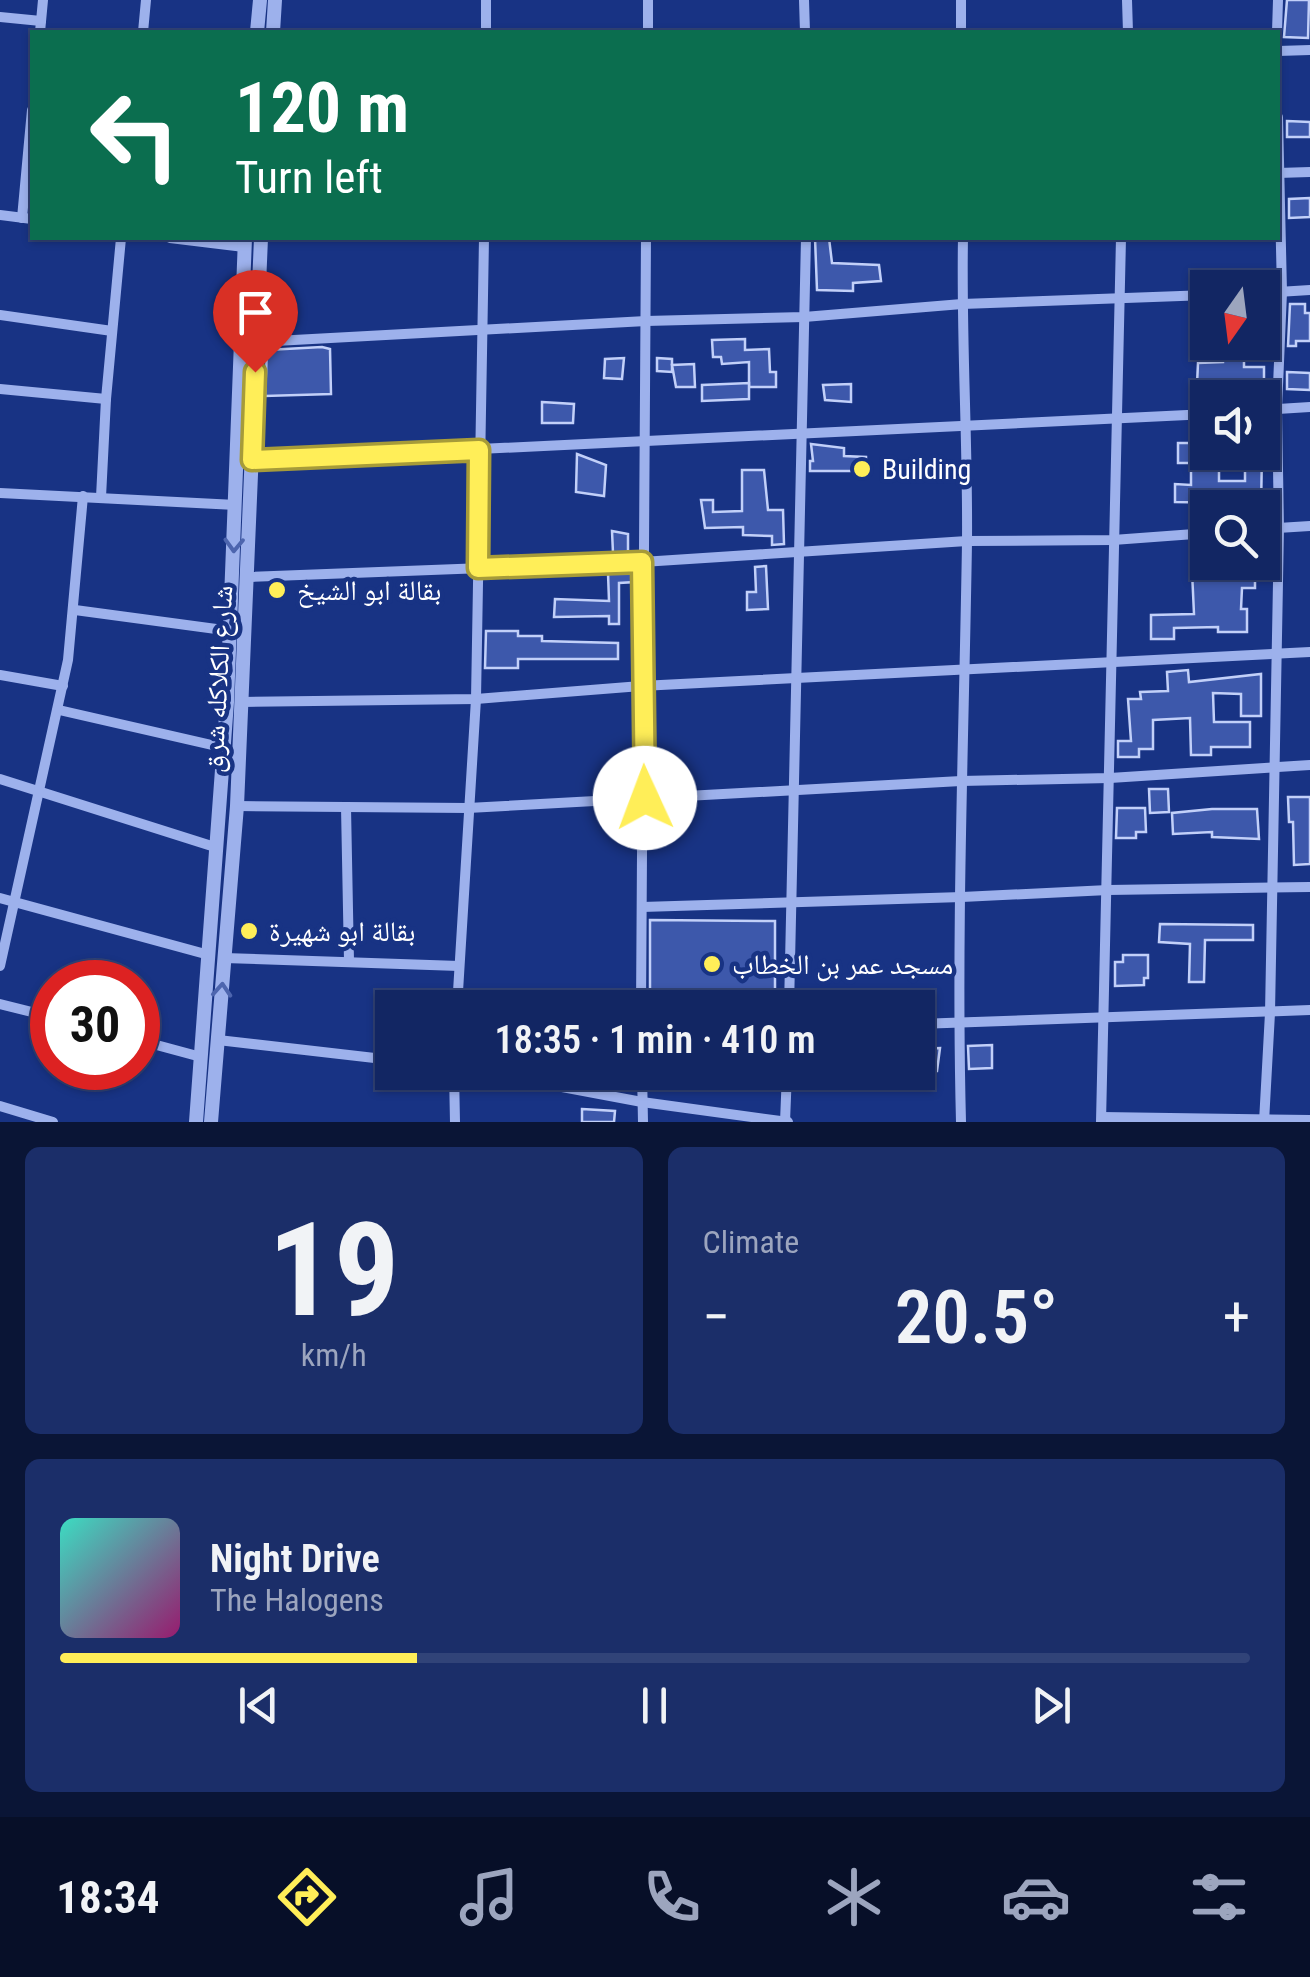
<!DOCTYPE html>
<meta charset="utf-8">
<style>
body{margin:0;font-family:"Roboto Condensed","Noto Naskh Arabic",sans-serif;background:#1b2e69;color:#f1f3f6;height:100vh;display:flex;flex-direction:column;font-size:38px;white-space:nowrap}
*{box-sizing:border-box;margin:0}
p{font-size:32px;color:#9ca5be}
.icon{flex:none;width:55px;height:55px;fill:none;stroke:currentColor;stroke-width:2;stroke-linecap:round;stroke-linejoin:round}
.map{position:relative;height:1122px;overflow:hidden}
.drawer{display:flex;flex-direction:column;gap:25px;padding:25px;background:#0a1536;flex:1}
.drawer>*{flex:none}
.top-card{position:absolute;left:30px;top:30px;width:1250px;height:210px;border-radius:0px;box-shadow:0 2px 8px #0004,0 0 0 2px #314378;background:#0b6e4f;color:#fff;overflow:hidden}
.needle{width:65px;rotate:194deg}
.buttons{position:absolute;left:1190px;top:270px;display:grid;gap:20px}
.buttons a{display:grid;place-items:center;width:90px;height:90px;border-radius:0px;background:#122663;box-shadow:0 2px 8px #0004,0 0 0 2px #314378;font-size:50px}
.speed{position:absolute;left:30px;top:960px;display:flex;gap:20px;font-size:50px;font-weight:700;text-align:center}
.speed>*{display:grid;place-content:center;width:130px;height:130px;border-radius:50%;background:#122663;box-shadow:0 2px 8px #0004,0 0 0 2px #314378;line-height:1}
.speed .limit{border:15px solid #d22;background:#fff;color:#111}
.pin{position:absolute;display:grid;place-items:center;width:85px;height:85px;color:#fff;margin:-102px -42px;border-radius:50% 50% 50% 0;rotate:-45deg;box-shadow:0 0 10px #0007}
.pin .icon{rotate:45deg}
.me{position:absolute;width:110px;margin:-55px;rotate:358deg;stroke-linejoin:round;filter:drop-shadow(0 0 8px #0008)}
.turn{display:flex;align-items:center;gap:35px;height:210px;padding:0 40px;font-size:45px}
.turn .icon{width:130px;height:130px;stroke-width:2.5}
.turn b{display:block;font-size:70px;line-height:85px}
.big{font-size:75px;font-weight:600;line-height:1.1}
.drawer .widget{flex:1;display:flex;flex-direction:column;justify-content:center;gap:15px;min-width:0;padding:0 35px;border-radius:15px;background:#1b2e69}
.drawer .dial{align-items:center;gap:0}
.dial b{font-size:130px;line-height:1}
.song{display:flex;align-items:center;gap:30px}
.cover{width:120px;height:120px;border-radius:15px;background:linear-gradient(135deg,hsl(170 70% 55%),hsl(320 70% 35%))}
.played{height:10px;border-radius:5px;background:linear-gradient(90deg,#ffee58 30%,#314378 30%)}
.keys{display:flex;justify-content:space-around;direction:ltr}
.heat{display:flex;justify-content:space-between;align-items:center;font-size:55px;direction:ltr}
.drawer .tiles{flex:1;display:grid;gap:25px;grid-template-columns:1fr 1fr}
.widget:last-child{grid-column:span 2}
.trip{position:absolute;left:375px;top:990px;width:560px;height:100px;border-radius:0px;background:#122663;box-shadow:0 2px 8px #0004,0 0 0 2px #314378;font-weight:600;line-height:100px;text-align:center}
.dock{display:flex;height:160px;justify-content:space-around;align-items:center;background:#070f28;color:#9ca5be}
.dock .icon{width:70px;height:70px}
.dock .selected{color:#ffee58}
.dock b{font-size:45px;color:#f1f3f6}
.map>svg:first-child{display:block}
.building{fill:#3d58ab;stroke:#c2d0f9;stroke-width:2.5}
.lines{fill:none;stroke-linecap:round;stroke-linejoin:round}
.minor{stroke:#9db1ec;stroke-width:10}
.tertiary{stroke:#9db1ec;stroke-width:14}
.oneway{stroke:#4d65ae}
.route-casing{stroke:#a69b39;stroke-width:25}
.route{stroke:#ffee58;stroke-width:18}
.poi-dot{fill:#ffee58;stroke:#183384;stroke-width:4}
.labels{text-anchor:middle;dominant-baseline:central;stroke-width:9;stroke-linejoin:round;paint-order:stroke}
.poi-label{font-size:28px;fill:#fff;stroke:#183384;text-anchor:start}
.street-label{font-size:28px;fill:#fff;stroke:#183384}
</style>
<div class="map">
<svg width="1310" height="1122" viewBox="0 0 1310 1122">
<rect width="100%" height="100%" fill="#183384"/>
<g class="building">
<path d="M1287,0H1309L1308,38L1284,37Z"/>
<path d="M1287,121L1310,122V137H1287Z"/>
<path d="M1310,198V217L1289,218V199Z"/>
<path d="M815,238H829L832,263L879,265L881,281L853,283V291L817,290Z"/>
<path d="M1290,304H1305V313H1310V341H1296V346H1288Z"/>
<path d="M745,339V350L769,349L770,372H776V387H749V362L722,364L721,357H713L712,340Z"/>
<path d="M1223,342H1244V367H1264V398H1208V405L1196,406L1198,363L1223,362Z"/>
<path d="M322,347L330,349L331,394L265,396L267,350Z"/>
<path d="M624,358L622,379L604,378L605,359Z"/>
<path d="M657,358L672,359V372L657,371Z"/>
<path d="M694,364L695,387H676L672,365Z"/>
<path d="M1287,372L1310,373V390L1287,389Z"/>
<path d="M749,383V399L702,401V385Z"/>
<path d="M851,384V402L825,400L823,385Z"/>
<path d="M542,402L574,404L573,423H542Z"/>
<path d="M1178,443H1208V452H1219V481H1245V452H1262L1261,508H1232V503L1175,502V484L1191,485V463H1178Z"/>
<path d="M811,444L844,448V456L866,457V471H810V461H813Z"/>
<path d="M577,454L606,465L604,496L576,492Z"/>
<path d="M742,470H764L768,510H783L784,544L772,545V536L743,535V527L705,528L701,500H713V512L742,511Z"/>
<path d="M612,531L628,534V554L613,553Z"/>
<path d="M1197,555L1208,556V562H1255V588H1242L1241,609H1247V632H1218V627L1174,628V639H1151V615L1194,614L1192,571L1197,570Z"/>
<path d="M766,566L768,609L747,610V592H756L755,567Z"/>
<path d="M635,572V582L619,583V624H609V616L554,617L555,599L609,601L608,573Z"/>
<path d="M486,631H518V636H542V641L618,643V659H518V668H485Z"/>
<path d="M1188,670L1189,682L1261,674V716H1241V694L1213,693L1214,722H1250V747H1211V755H1191L1190,718L1153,720V749H1139V757H1118V741H1131L1128,699H1141L1140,692L1168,691L1167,672Z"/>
<path d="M1149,789H1168L1169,812L1150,813Z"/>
<path d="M1288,797H1310V864L1294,865L1293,822H1289Z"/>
<path d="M1117,808H1145L1146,832H1136V838H1116Z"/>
<path d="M1212,809H1257L1259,839L1212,837V832L1173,834L1172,813Z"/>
<path d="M650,920L775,921V1008H650Z"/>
<path d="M1160,924L1253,925V940H1205L1204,982H1189L1190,944L1159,942Z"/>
<path d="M1123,955H1148V978H1144V985L1115,986V962H1123Z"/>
<path d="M992,1045V1068L969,1069L968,1046Z"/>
<path d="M940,1048L937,1071H918V1049Z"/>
<path d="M582,1109L615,1111L614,1122H582Z"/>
</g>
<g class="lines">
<g class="minor">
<path d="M804,0L805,32"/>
<path d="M961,0V32"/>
<path d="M1127,0L1128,32"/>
<path d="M0,17L41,21"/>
<path d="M40,32L43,0"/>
<path d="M143,32L146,0"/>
<path d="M486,32V0"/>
<path d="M648,32V0"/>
<path d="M1277,32L1278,0"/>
<path d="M1278,51L1310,50"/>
<path d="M1278,173L1310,172"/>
<path d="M0,215L32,219"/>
<path d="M22,218L32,110"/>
<path d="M170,238L244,247"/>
<path d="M1262,293L1310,290"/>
<path d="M0,315L112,331"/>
<path d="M257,342L646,321L804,317L962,304L1208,295"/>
<path d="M0,389L106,399"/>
<path d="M1262,410L1310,407"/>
<path d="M252,460L1208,414"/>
<path d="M0,493L236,505"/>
<path d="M101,497L106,399L121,238"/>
<path d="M1262,529L1310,526"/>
<path d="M249,577L642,562L967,541L1113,540L1208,533"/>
<path d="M75,610L231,631"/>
<path d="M0,675L63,686"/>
<path d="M242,702L476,699L641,686L1310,652"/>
<path d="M59,710L225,748"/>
<path d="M0,779L218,848"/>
<path d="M237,806L468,808L961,781L1110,778L1310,765"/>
<path d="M346,807L349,961"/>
<path d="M0,898L209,955"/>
<path d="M642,907L962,897L1108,890L1310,887"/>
<path d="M224,958L459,966"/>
<path d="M0,966L68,660L83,496"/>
<path d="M457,1001L641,1006"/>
<path d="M0,1004L52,1017"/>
<path d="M457,1008L476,699L484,238"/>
<path d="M641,1008L646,238"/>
<path d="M789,1008L806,238"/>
<path d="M918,1024L1310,1010"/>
<path d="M138,1040L201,1057"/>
<path d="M218,1040L392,1060"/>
<path d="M454,1072L455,1122"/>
<path d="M481,1072L642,1102L788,1122"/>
<path d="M642,1072L643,1122"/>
<path d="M0,1106L53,1122"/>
<path d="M1102,1117L1310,1120"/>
<path d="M785,1122L787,1072"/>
<path d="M961,1122C956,929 964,736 967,542C968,441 961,339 963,238"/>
<path d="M1101,1122L1121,238"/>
<path d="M1264,1122L1270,1013L1279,528L1277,409L1282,292L1278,117"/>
</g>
<g class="tertiary">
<path d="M257,32L260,0"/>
<path d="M273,32L275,0"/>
<path d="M196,1122L227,702L245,238"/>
<path d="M211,1122L237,806L261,238"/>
</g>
</g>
<defs><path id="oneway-chevron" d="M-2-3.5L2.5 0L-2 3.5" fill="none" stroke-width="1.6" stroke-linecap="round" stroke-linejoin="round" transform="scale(2.5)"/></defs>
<g class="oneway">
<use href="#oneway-chevron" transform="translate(234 545) rotate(92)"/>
<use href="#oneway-chevron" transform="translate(222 990) rotate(-86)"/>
</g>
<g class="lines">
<defs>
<path id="route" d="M255,372L252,460L479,450L478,568L642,562L645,798"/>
</defs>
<use href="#route" class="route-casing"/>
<use href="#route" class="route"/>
</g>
<g class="poi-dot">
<circle cx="862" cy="469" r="10"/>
<circle cx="277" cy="590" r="10"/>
<circle cx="249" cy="931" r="10"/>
<circle cx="712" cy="964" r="10"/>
</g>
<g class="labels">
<g class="poi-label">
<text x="882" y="469">Building</text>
<text x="297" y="590">بقالة ابو الشيخ</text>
<text x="269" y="931">بقالة ابو شهيرة</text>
<text x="732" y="964">مسجد عمر بن الخطاب</text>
</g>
<g class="street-label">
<text transform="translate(218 679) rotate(-87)">شارع الكلاكله شرق</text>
</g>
</g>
</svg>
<div class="buttons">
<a><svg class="needle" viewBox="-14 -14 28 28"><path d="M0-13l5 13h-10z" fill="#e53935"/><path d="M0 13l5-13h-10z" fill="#9ca5be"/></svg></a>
<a><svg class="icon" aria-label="sound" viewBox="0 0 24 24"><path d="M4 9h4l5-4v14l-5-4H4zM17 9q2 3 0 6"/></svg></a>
<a><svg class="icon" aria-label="search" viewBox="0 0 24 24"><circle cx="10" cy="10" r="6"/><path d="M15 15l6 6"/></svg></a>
</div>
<div class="speed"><div class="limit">30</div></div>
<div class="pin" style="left:255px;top:372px;background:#d93025"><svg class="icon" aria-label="arrive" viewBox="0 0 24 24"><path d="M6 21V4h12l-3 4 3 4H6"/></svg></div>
<svg class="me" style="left:645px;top:798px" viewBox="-20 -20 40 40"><circle r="19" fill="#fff"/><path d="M0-13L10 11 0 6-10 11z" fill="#ffee58"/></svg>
<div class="trip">18:35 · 1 min · 410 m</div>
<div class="top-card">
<div class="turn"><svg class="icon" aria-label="left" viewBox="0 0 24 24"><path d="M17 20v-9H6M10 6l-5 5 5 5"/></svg><div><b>120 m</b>Turn left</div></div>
</div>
</div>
<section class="drawer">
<div class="tiles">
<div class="widget dial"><b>19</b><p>km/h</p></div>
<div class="widget"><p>Climate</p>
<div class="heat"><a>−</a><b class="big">20.5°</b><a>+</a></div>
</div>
<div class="widget">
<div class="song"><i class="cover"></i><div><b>Night Drive</b><p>The Halogens</p></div></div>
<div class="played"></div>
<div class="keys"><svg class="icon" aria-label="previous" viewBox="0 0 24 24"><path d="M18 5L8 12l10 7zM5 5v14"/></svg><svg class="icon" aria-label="pause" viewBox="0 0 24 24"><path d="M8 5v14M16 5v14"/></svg><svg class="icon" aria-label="next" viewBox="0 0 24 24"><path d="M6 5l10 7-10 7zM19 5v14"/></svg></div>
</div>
</div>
</section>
<nav class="dock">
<b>18:34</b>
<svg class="icon selected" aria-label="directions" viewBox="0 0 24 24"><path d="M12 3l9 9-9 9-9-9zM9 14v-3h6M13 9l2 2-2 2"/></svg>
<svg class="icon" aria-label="music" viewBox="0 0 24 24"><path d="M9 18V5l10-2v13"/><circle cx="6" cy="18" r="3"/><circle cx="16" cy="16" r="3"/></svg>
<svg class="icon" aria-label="phone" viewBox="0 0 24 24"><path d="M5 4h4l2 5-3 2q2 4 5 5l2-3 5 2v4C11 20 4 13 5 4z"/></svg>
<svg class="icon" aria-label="climate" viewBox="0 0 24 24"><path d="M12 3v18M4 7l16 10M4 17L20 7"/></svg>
<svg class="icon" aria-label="car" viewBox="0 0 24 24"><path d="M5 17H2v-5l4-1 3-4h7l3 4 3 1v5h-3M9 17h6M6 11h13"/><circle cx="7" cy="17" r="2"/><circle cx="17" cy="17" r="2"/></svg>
<svg class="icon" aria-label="filters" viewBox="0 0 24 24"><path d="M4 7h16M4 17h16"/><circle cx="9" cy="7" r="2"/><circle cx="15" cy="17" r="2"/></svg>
</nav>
